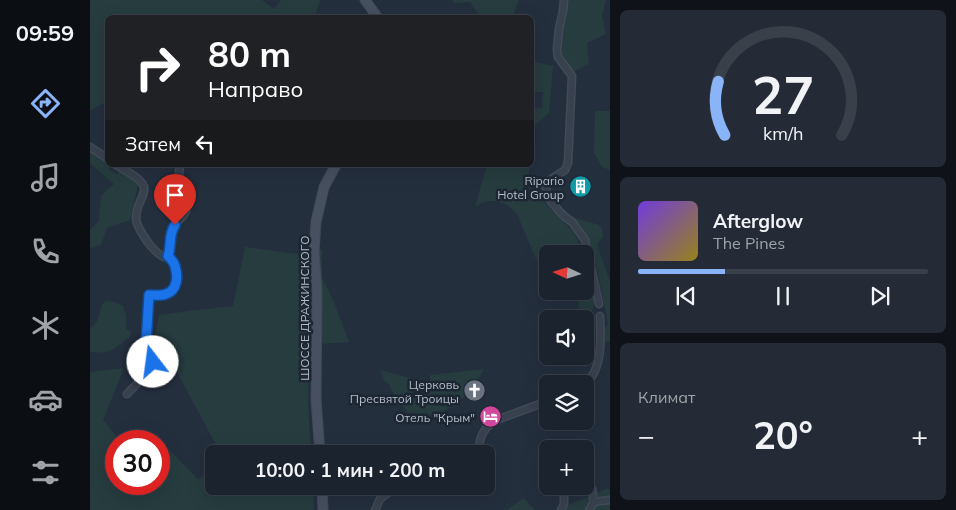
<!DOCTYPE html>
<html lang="ru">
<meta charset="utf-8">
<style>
body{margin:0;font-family:Mulish,sans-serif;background:#242b36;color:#f1f3f6;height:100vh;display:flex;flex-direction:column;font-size:19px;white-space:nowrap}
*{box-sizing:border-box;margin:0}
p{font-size:16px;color:#a0a4aa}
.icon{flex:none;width:28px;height:28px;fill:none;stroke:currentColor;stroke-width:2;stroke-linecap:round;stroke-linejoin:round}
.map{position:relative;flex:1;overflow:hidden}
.sheet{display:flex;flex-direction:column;gap:10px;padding:10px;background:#0f1319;width:346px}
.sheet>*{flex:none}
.banner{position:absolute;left:15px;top:15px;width:429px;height:152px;border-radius:8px;box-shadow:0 5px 20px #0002,0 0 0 1px #39404a;background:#202124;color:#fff;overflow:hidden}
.needle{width:32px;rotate:274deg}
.buttons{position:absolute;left:449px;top:245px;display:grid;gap:10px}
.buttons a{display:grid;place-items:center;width:55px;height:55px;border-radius:8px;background:#1b232e;box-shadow:0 5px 20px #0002,0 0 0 1px #39404a;font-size:25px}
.speed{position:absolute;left:15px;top:430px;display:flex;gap:10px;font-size:25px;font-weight:700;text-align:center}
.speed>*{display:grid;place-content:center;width:65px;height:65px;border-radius:50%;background:#1b232e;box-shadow:0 5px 20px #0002,0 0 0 1px #39404a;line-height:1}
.speed .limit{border:8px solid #d22;background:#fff;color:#111}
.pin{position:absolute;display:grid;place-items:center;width:42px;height:42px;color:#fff;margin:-51px -21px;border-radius:50% 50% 50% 0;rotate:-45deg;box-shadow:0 0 5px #0007}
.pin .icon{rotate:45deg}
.me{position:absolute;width:55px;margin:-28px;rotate:345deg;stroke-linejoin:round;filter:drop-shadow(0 0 4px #0008)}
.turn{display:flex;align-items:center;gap:18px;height:105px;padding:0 20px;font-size:22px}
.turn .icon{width:65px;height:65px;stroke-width:2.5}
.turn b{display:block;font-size:35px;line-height:42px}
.then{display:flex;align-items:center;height:48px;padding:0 20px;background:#0003;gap:10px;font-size:19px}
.big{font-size:38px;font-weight:700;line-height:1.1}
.sheet .widget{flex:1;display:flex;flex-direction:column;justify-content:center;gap:8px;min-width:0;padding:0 18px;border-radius:8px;background:#242b36}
.sheet .dial{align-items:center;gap:0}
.dial svg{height:130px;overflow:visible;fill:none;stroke:#39404a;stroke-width:7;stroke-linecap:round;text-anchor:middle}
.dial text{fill:#f1f3f6;stroke:none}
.song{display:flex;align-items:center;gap:15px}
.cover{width:60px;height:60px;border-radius:8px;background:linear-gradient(135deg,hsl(260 70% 55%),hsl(50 70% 35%))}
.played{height:5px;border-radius:2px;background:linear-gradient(90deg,#8ab4f8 30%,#39404a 30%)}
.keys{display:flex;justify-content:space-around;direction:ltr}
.heat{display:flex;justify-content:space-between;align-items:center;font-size:28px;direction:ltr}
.trip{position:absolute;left:115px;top:445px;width:290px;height:50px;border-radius:8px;background:#1b232e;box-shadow:0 5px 20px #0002,0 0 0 1px #39404a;font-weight:700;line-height:50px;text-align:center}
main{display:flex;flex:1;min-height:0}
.dock{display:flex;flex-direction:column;width:90px;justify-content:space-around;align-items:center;background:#0b0e12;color:#a0a4aa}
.dock .icon{width:35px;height:35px}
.dock .selected{color:#8ab4f8}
.dock b{font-size:22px;color:#f1f3f6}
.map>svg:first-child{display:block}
.green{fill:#263c3f}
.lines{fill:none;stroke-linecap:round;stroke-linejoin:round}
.minor-casing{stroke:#414a57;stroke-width:9}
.secondary-casing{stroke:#414a57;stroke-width:11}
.minor{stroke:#38414e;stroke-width:6}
.secondary{stroke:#465061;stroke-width:9}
.route-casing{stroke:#114b97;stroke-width:12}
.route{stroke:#1a73e8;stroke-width:9}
.labels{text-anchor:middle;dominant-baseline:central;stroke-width:5;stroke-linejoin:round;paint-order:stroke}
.poi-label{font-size:12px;fill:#b4bcc9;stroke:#1d2633;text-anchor:end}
.street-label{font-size:12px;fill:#b4bcc9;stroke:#1d2633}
</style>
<main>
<nav class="dock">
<b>09:59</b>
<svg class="icon selected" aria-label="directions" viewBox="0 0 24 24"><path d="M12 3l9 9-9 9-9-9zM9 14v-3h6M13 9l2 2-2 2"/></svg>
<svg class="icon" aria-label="music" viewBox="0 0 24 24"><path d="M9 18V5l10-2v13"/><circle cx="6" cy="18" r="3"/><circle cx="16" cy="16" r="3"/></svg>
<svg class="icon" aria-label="phone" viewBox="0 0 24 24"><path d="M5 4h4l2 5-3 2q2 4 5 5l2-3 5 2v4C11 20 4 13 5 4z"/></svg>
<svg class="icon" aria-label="climate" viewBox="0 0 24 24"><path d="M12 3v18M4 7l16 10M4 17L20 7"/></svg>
<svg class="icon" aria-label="car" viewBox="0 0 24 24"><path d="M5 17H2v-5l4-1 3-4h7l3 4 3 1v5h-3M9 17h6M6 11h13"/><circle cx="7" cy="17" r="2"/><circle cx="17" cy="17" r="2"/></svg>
<svg class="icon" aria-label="filters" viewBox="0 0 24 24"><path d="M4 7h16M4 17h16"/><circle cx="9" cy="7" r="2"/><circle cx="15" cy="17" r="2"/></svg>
</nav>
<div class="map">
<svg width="520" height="510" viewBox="0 0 520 510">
<rect width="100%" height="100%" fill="#242f3e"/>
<g class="green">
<path d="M0,0H172L184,9L191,0H230L226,13L217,17L18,18L17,101L0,111Z"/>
<path d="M362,0H429L422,18L390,17L380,2L364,3Z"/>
<path d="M478,0H520V1L516,0L512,15L516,34L497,43L499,64L483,72L470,55V42Z"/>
<path d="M441,61L463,66L459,113L444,126L441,146V109L452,108L453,92H442L441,90Z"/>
<path d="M505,111H520V170L512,167L504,153Z"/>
<path d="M0,151L17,163L20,170L27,174L31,170L48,185L40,220L17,228L11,245L0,248V230L9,221L11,196L24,184L0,163Z"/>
<path d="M397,165H407L412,167L414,165H439V176L432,195H449C453,200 457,206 461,210C477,225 487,233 494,254H458L457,280L451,271L427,214C414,200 401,196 385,207Z"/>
<path d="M482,217L506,224L512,228L513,237L507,244L520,282V341H512V332L518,324L507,269L497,237L491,227Z"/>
<path d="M155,247L221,256L218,403L221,454H131L88,374L63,348L69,315L99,311L143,306Z"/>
<path d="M229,248L232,250V278L244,302L259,342L230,344L228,297Z"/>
<path d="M495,259L505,299L499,324L495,323V319H490L487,291H495Z"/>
<path d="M17,301L24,302L33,306L36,316V329L41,332L39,338C34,340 33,342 29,345C20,353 11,353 0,352V329L7,322L12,304Z"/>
<path d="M34,368L13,420L31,441H26V484H69V444L72,442L108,479L124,469V486H223L224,510H0V372Z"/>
<path d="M394,369C386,384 379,393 366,404C358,410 353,409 348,419L342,415L318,413L304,395L299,384L294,380L290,370L320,378L322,394L341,393L340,375Z"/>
<path d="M518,488L520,491V510H475L479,505Z"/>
<path d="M434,498L445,510H418V509Z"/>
</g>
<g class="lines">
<defs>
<g id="minor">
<path d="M474,0L473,11L469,29L467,50L468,57L482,76L478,163L475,170L457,182L456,187L457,194L459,199L469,211L475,217L482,222L495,240L509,304"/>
<path d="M0,147L18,159"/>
<path d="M26,165C34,170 51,178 54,187C55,193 52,197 50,202C42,220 47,226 57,241C62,248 67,254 74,257L78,256C81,247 78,237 82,229C86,221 96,217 97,207C97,199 93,192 91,184C88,178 89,172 90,165"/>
<path d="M495,384C513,370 511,337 510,316"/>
<path d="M37,394L62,368L63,362L57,344L59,295C65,295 71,296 76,294C88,290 88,276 85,266C84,262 81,259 78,256"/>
<path d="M388,454C389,439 392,430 404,421L458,401"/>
<path d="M495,483L502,489L504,502L499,510"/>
<path d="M504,502L520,500"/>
<path d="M285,510L290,499L307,486"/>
<path d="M471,510L474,504V496L478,487L482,486"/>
</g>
<g id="secondary">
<path d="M275,0L288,18"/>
<path d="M230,454L226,399L227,290L224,252L226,222L234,187L246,165"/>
<path d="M232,486L233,510"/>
</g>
</defs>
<use href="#minor" class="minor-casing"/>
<use href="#secondary" class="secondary-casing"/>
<use href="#minor" class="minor"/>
<use href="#secondary" class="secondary"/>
</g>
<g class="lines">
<defs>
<path id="route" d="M63,362L56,344L59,295C65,295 71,296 76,294C88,290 88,276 85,266C84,262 81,259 78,256C82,245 78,235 85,225"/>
</defs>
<use href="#route" class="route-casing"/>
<use href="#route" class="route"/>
</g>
<defs>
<symbol id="building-disc" viewBox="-11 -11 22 22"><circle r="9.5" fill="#0f9aa8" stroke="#1d2633"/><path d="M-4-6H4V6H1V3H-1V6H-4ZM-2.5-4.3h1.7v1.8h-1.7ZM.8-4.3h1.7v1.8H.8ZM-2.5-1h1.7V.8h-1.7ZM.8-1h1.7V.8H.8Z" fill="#fff"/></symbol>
<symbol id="church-disc" viewBox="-11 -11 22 22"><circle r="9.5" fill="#6b7280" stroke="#1d2633"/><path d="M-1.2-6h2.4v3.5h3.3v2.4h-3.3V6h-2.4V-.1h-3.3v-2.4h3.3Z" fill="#fff"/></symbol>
<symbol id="hotel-disc" viewBox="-11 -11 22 22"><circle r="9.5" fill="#d1479c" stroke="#1d2633"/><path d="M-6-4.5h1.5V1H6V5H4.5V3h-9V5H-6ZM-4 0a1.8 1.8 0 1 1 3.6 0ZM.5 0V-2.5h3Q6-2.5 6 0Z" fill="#fff"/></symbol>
</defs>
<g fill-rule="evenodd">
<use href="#building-disc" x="478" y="174" width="25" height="25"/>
<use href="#church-disc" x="372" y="378" width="25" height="25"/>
<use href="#hotel-disc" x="388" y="404" width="25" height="25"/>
</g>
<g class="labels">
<g class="poi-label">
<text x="474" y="180">Ripario<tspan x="474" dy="14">Hotel Group</tspan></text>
<text x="369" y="384">Церковь<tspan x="369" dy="14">Пресвятой Троицы</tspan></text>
<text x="385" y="417">Отель "Крым"</text>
</g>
<g class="street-label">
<text transform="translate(214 308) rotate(-90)">ШОССЕ ДРАЖИНСКОГО</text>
</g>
</g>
</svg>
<div class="buttons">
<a><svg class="needle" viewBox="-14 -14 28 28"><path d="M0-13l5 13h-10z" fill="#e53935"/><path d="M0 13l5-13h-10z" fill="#a0a4aa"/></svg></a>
<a><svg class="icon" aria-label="sound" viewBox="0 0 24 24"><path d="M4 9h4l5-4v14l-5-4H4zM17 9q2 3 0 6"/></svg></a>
<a><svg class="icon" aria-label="layers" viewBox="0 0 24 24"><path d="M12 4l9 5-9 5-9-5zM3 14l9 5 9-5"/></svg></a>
<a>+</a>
</div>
<div class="speed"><div class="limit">30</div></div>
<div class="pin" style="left:85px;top:225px;background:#d93025"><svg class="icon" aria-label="arrive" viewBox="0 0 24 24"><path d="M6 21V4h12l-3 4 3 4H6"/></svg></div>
<svg class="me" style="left:63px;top:362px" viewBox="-20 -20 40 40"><circle r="19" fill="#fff"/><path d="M0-13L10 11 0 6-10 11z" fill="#1a73e8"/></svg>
<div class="trip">10:00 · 1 мин · 200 m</div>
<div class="banner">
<div class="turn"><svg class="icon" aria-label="right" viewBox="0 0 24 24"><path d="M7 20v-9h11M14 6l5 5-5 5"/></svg><div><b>80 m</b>Направо</div></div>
<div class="then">Затем<svg class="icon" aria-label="left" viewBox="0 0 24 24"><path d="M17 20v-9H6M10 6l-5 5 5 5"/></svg></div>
</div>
</div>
<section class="sheet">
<div class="widget dial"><svg viewBox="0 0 100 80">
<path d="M14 69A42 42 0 1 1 86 69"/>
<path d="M14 69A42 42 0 0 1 10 36" stroke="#8ab4f8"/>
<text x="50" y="56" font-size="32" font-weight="700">27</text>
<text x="50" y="72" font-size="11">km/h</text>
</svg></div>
<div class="widget">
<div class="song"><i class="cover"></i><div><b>Afterglow</b><p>The Pines</p></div></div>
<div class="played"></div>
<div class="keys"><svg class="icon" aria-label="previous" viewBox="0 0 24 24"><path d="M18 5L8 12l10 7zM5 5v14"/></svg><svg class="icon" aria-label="pause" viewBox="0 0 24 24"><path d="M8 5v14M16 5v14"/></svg><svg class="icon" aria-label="next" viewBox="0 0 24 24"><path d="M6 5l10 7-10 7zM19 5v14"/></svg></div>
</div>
<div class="widget"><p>Климат</p>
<div class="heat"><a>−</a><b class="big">20°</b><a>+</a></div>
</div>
</section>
</main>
